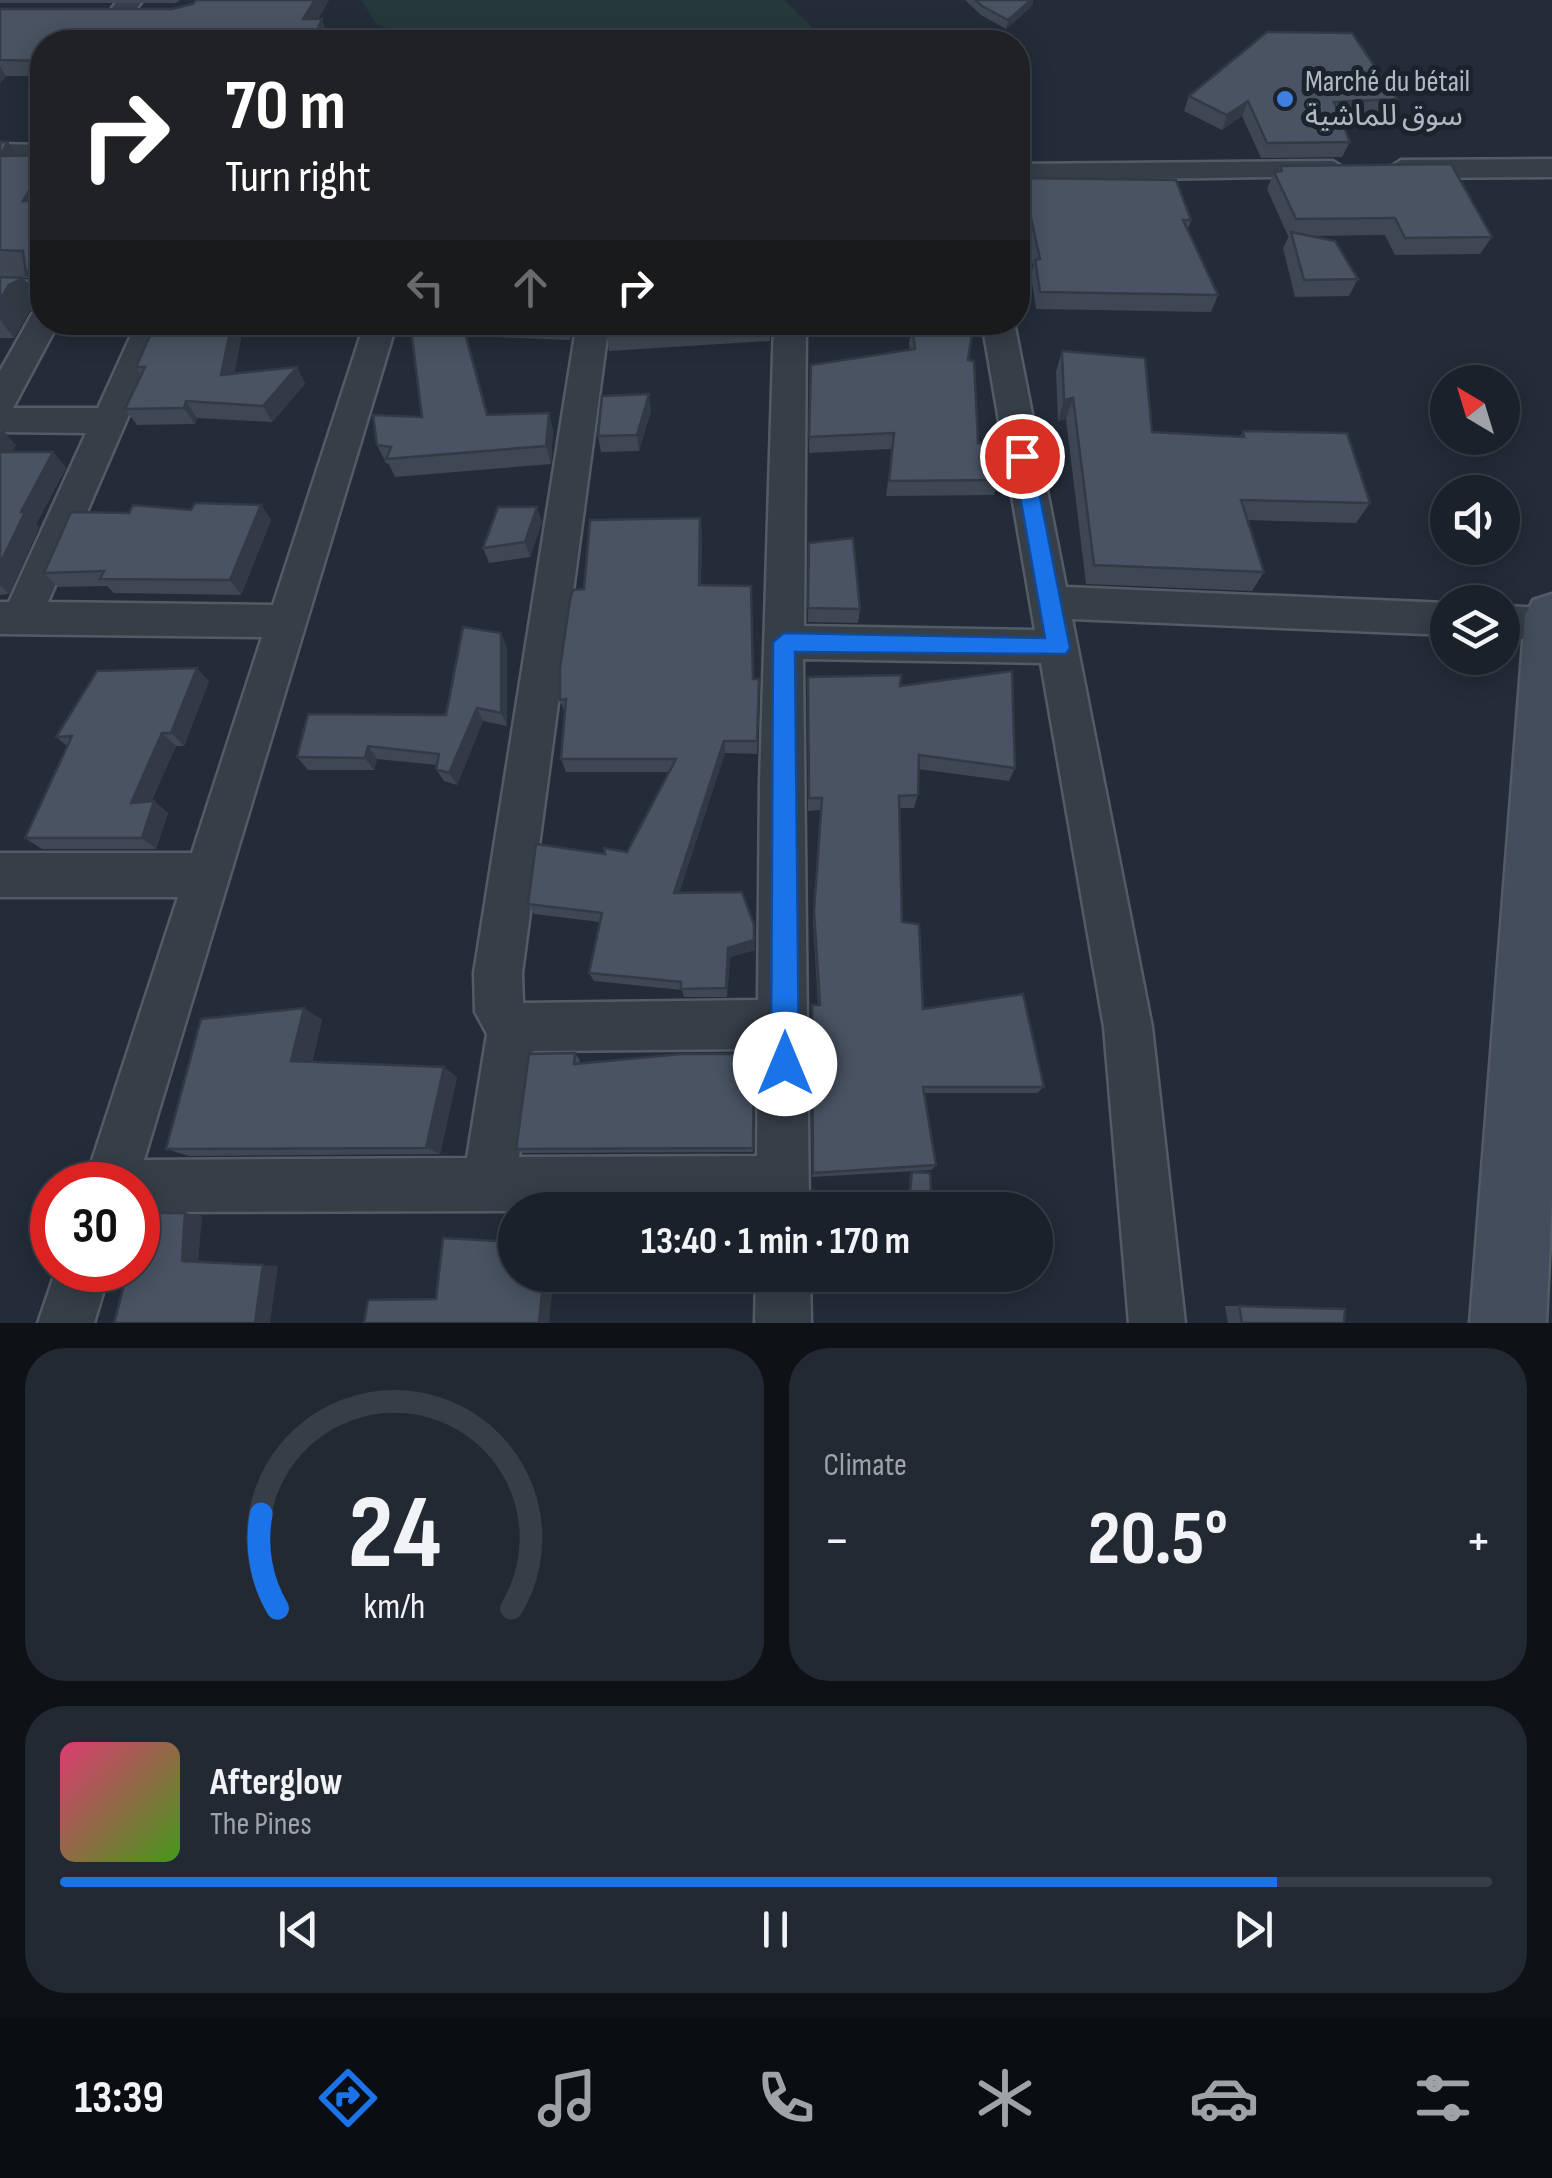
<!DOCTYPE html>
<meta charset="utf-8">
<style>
body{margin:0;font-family:"Sofia Sans Condensed","Noto Sans Arabic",sans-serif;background:#232932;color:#f1f3f6;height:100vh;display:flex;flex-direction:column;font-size:38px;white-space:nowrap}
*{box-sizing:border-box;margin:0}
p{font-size:32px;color:#9fa3a8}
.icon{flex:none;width:55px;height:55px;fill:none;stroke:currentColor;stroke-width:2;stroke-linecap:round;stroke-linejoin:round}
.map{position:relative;height:1323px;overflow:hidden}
.panel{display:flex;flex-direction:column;gap:25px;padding:25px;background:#0e1217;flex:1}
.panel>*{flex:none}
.hud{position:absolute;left:30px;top:30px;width:1000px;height:305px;border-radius:40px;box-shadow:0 5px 25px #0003,0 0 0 2px #383e47;background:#202124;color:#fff;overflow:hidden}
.needle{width:65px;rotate:322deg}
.fabs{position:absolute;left:1430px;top:365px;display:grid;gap:20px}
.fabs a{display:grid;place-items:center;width:90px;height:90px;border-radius:50%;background:#1a212a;box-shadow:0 5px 25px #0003,0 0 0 2px #383e47;font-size:50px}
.speed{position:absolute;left:30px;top:1162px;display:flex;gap:20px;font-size:50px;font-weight:700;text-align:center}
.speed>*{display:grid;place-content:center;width:130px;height:130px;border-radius:50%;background:#1a212a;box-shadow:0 5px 25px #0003,0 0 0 2px #383e47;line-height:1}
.speed .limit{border:15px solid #d22;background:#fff;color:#111}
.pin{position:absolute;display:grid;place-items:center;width:85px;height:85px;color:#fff;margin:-42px;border:5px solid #fff;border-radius:50%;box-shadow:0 2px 10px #0007}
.me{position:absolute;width:110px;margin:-55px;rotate:0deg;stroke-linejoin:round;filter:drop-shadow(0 0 8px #0008)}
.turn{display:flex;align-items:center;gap:35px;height:210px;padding:0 30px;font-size:45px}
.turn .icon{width:130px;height:130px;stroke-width:2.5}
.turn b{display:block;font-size:70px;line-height:85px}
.lanes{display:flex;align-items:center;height:95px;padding:0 30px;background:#0003;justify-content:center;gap:50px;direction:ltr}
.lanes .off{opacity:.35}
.big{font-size:75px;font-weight:700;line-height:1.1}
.panel .widget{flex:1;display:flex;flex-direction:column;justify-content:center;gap:15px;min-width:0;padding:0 35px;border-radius:40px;background:#232932}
.panel .dial{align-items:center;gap:0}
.dial svg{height:260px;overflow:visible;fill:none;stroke:#383e47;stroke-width:7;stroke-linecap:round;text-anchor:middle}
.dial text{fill:#f1f3f6;stroke:none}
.song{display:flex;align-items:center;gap:30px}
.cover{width:120px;height:120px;border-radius:15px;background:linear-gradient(135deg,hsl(340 70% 55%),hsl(100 70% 35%))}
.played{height:10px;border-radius:5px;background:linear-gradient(90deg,#1a73e8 85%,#383e47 85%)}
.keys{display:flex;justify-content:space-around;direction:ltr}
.heat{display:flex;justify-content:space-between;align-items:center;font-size:55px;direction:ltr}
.panel .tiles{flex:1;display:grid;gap:25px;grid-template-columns:1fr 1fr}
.widget:last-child{grid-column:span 2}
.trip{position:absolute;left:498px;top:1192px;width:555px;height:100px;border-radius:50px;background:#1a212a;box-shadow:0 5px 25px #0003,0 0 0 2px #383e47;font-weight:700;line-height:100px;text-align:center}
.menu{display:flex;height:160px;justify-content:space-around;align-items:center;background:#0a0d11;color:#9fa3a8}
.menu .icon{width:70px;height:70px}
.menu .current{color:#1a73e8}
.menu b{font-size:45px;color:#f1f3f6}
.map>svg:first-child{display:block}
.green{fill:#26393a}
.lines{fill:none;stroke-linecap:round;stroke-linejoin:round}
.minor-casing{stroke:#545b66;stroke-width:5}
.secondary-casing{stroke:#545b66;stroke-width:5}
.minor{fill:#363e48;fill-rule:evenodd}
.secondary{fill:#444d5b;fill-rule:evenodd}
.wall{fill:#3f4754}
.shaded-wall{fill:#333a45}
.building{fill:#495362;stroke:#333a45;stroke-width:2.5}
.route{fill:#1a73e8;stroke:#114b97;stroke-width:2.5}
.shop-dot{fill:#3f7fe0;stroke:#1b232d;stroke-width:4}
.labels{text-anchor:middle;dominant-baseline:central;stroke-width:10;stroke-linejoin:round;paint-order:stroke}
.far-poi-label{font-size:30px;fill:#b1b8c5;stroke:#1b232d;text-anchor:start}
</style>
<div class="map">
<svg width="1552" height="1323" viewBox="0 0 1552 1323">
<rect width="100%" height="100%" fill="#232c38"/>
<path class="green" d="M361,0H784L828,42H429L377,25Z"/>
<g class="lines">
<defs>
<g id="minor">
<path d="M118,0H143L128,20L119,22L107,15Z"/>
<path d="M0,144L42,145V161L0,160Z"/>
<path d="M1552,159V177L1401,178L1387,169L1401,160Z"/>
<path d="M1333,161L1347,170L1343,176L1018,181V164Z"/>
<path d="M0,281L42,282V302L0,301Z"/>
<path d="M42,311V322H59L13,408H98L137,322H169L48,602L273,605L365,322H397L144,1160L467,1158L487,1034L475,1012L474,973L577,322H609L522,973L523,1003L758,1000L760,781L774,322H806L804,626L1035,630L982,322H1014L1066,587L1448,603V635L1072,619L1152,1027L1185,1323H1129L1104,1027L1041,663L803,659L809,1210L138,1212V1185H84L178,897H0V853H192L262,637L0,634V602H9L86,433L0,432V371L32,314ZM758,1049L757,1156L519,1157L533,1051Z"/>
<path d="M1502,606L1552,608V640L1502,638Z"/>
<path d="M56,1270H110L94,1323H38Z"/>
<path d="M756,1275H810L811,1323H755Z"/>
</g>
<path id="secondary" d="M1552,594V1198L1546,1323H1470L1525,616L1533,600Z"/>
</defs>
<use href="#minor" class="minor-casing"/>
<use href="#secondary" class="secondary-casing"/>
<use href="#minor" class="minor"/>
<use href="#secondary" class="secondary"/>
</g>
<g class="wall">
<path d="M0,0H180L176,3H0Z"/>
<path d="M196,0H329L318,19L42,42V76H6L0,83V9H172L193,4Z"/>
<path d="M965,0H1033L1032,6L1006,29L981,15Z"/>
<path d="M1189,96L1397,99L1390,114L1340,116L1350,142L1342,157L1261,158L1242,116L1222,130L1184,111Z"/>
<path d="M0,142L42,297L29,278H24L29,312L14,338H0Z"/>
<path d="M1280,166L1492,237L1480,254L1395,255L1385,235L1311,236L1358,279L1349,296L1295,297L1283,248L1289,236H1288L1267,189L1274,172H1277Z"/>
<path d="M1022,178L1191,220L1188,229L1218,295L1211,312L1036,309L1031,276L1033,266L1018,196Z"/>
<path d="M156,322H244L234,374L297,367L305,384L272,422L197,418L195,424L137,425L125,409L141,375L136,367Z"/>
<path d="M410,322H574L570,340L467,336L488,415L549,413L553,431L551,464L395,477L389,464L386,463L377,445L422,417Z"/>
<path d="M607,322H770V341L609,351L606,332Z"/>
<path d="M912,327L968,360L978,443L998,480L994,495L886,496L892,449L809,453L811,365L910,350L909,344Z"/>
<path d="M1062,351L1152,432L1240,437L1243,431L1370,503L1356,523L1247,520L1264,572L1252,591L1086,584L1066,419L1058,421L1056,372Z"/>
<path d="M651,411L639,451L601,452L598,436Z"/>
<path d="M0,429L16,445L11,452H53L66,468L36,524L39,527L9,594L0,595Z"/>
<path d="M261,505L271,520L241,595L114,593L107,586L58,587L44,573L129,513Z"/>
<path d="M700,518L702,533L701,585L754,679L759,692L757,754L725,753L679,893L755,950L730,957L727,997H684L682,990L594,981L589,973L600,922L534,914L528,904L605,854L627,852L669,772H566L561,759L565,713L560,700L584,589Z"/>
<path d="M542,522L530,557L489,563L483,548Z"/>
<path d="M809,543L860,609L858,623L808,622Z"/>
<path d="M507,647V726L483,721L457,785L444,781L436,769L437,765L377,759L374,770H308L297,757L446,715Z"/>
<path d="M808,677L900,686L1015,768L1009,781L918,769V795L914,808H899L902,922L923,1009L1044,1087L1037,1093H924L936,1165L931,1170L812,1177L811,1014L812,1005H818L813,922L821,810L808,811Z"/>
<path d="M209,681L184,746H176L151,802L154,801L168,813L156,849H42L25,838L67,746L56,737Z"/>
<path d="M304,1008L322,1020L312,1062L457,1077L440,1154L189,1156L166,1149Z"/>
<path d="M575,1053L580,1060L579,1063L754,1054L753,1152L523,1153L516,1149Z"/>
<path d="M912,1172L932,1210H907L910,1174Z"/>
<path d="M1225,1306H1239L1344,1323H1228Z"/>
</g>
<g class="shaded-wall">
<path d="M315,0H329L309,34L303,19Z"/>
<path d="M1031,0H1033L1032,6L1006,29L1008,20Z"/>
<path d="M322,19L327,34L317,30Z"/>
<path d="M0,66L6,76L0,83Z"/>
<path d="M1248,101L1242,116L1222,130L1227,115Z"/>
<path d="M8,142L26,170L0,156Z"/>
<path d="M42,169V227L23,201Z"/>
<path d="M42,247V297L26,274Z"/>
<path d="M24,278L42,306L29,312L14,338L0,320V299L9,285Z"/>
<path d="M232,322H244L231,392L221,375Z"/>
<path d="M567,322H574L570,340Z"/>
<path d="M297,367L305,384L272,422L263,406Z"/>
<path d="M649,394L651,411L639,451L637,435Z"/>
<path d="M1073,398L1066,419L1058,421L1064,400Z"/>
<path d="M186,401L197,418L195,424L184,408Z"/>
<path d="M549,413L553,431L551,464L546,446Z"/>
<path d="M2,429L16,445L2,468L0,466V432Z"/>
<path d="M53,452L66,468L36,524L39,527L9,594L0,585V564L21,512Z"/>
<path d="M261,505L271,520L241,595L230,580Z"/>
<path d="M537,507L542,522L530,557L525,542Z"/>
<path d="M700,518L702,533L700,600L699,585Z"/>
<path d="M501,633L507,647V726L501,713Z"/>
<path d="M197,668L209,681L184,746L171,733Z"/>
<path d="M477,708L483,721L457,785L449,773Z"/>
<path d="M162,733L176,746L145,815L131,803Z"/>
<path d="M724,741L725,753L676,903L674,893Z"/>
<path d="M368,746L377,759L374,770L365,758Z"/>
<path d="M154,801L168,813L156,849L142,838Z"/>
<path d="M754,925L755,950L730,957L727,997L726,988L728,948Z"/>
<path d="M304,1008L322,1020L309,1071L291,1061Z"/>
<path d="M444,1067L457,1077L440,1154L426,1148Z"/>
<path d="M185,1213L202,1216L198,1263L182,1261Z"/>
<path d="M263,1265L278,1266L270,1323H255Z"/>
<path d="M544,1275H554L549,1323H539Z"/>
</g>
<g class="building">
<path d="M196,0H315L303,19H322L317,30L389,31L384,42H399H42V61L0,60V9H172L193,4Z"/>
<path d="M975,0H1031L1008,20L982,6Z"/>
<path d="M1267,32L1352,33L1397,99L1334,102L1350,142L1267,143L1248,101L1227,115L1189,96Z"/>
<path d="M0,142H8L0,155Z"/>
<path d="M42,155V169L23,201H42V247L26,274L23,251L0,250V156Z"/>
<path d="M1451,164L1492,237L1405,238L1395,218L1296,219L1274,172L1282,171L1280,166Z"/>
<path d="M1022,178L1176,180L1191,220H1183L1218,295L1040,292L1035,260L1040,259Z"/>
<path d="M1291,232L1335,241L1358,279L1304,280Z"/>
<path d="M0,277L24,278L9,285L0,299Z"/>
<path d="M156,322H232L221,375L297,367L263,406L186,401L184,408L125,409L145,367H136Z"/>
<path d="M410,322H462L487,415L549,413L546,446L386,459L391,447L377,445L373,415L422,417Z"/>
<path d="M607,322H755L606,332Z"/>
<path d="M974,322L968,360L974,361L978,443L994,441L998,480L889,481L894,433L809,437L811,365L915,349L912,327Z"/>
<path d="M1062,351L1145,358L1152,432L1244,437L1243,431L1347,433L1370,503L1241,500L1264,572L1094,565L1073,398L1064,400Z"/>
<path d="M649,394L637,435L598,436L602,396Z"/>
<path d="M0,452H53L21,512H25L0,564Z"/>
<path d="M195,503L261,505L230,580L100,579L104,571L44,573L71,512L129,513L133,505L191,510Z"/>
<path d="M498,507H537L525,542L483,548Z"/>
<path d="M700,518L699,585L751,586L753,679H759L757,741H724L674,893L742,892L754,925V940L728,948L726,988L681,989V982L589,973L602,913L528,904L536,844L605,854L604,848L627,852L676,759H561L566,699L560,700V668L570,600L573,590L584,589L590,520Z"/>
<path d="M853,538L860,609L808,608L809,543Z"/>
<path d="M463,627L501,633V713L477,708L449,773L436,769L439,754L368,746L365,758L297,757L308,714L446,715Z"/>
<path d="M197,668L171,733H162L131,803L154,801L142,838H25L72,736L56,737L97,671Z"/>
<path d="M1012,671L1015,768L919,755L918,795L899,796L902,922L919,924L923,1009L1023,994L1044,1087H923L936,1165L813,1173L812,1005H820L814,911L822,798H809L808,677L901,675L900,686Z"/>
<path d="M304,1008L291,1061L444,1067L426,1148L166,1149L201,1019Z"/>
<path d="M575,1053L574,1064L681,1054H754L753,1148L516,1149L529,1054Z"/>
<path d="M912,1172L930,1173L932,1210H908Z"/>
<path d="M157,1213H185L182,1261L263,1265L255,1323H114L128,1270H138V1235L140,1225L153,1226Z"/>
<path d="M443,1238L515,1242V1275H544L539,1323H364L368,1300L436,1299Z"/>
<path d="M1239,1306L1345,1309L1344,1323H1242Z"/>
</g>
<path class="route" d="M1022,448L1032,456L1070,648L1066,654L795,652L799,1064L795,1073L785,1078L775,1073L771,1064L773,642L784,633L1045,638L1013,456Z"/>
<circle class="shop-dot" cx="1285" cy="99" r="10"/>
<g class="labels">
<g class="far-poi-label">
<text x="1305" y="82">Marché du bétail<tspan x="1305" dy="34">سوق للماشية</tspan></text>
</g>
</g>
</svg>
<div class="fabs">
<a><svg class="needle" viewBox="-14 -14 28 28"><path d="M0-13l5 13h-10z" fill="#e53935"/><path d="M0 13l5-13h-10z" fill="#9fa3a8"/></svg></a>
<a><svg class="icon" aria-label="sound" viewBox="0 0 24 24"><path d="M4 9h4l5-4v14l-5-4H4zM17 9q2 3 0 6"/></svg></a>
<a><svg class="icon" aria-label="layers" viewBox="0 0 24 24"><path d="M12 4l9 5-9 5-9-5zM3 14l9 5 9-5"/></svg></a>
</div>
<div class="speed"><div class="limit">30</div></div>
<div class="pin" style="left:1022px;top:456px;background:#d93025"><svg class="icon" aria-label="arrive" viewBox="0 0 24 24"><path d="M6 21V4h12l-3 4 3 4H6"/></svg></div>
<svg class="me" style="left:785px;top:1064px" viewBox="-20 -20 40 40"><circle r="19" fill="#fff"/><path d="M0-13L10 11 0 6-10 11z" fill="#1a73e8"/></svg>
<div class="trip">13:40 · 1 min · 170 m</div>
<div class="hud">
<div class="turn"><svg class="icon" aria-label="right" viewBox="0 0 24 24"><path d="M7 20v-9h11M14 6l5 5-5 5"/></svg><div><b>70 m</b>Turn right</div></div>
<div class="lanes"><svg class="icon off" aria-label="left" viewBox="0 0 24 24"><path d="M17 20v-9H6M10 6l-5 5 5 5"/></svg><svg class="icon off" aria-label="ahead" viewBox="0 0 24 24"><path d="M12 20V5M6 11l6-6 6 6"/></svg><svg class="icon" aria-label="right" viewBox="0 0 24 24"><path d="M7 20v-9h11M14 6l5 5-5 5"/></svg></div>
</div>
</div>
<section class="panel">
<div class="tiles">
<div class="widget dial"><svg viewBox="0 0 100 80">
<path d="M14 69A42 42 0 1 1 86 69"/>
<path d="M14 69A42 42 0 0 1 9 40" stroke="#1a73e8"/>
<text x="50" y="56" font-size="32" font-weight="700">24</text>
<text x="50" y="72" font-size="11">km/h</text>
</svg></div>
<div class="widget"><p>Climate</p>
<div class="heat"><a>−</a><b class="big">20.5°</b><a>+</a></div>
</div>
<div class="widget">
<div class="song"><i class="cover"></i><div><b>Afterglow</b><p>The Pines</p></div></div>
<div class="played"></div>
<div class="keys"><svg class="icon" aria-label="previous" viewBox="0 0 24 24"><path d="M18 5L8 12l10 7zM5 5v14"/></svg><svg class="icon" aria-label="pause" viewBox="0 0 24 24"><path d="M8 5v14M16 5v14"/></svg><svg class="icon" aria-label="next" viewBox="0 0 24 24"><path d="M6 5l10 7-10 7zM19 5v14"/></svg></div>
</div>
</div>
</section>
<nav class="menu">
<b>13:39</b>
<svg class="icon current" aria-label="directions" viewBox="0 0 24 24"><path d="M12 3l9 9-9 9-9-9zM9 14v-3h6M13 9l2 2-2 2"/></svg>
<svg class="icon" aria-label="music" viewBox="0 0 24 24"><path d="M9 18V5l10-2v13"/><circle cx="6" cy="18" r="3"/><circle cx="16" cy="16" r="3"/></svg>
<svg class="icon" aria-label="phone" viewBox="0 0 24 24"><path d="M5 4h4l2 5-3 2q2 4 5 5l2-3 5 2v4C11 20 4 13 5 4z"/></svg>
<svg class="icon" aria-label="climate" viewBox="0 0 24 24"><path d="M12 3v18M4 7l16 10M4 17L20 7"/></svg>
<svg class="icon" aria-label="car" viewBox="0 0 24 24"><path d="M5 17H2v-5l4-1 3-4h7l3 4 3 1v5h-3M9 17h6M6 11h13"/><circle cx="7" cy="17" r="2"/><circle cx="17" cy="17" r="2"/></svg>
<svg class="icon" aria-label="filters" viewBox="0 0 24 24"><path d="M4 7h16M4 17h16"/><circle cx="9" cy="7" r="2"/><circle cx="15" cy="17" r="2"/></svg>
</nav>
